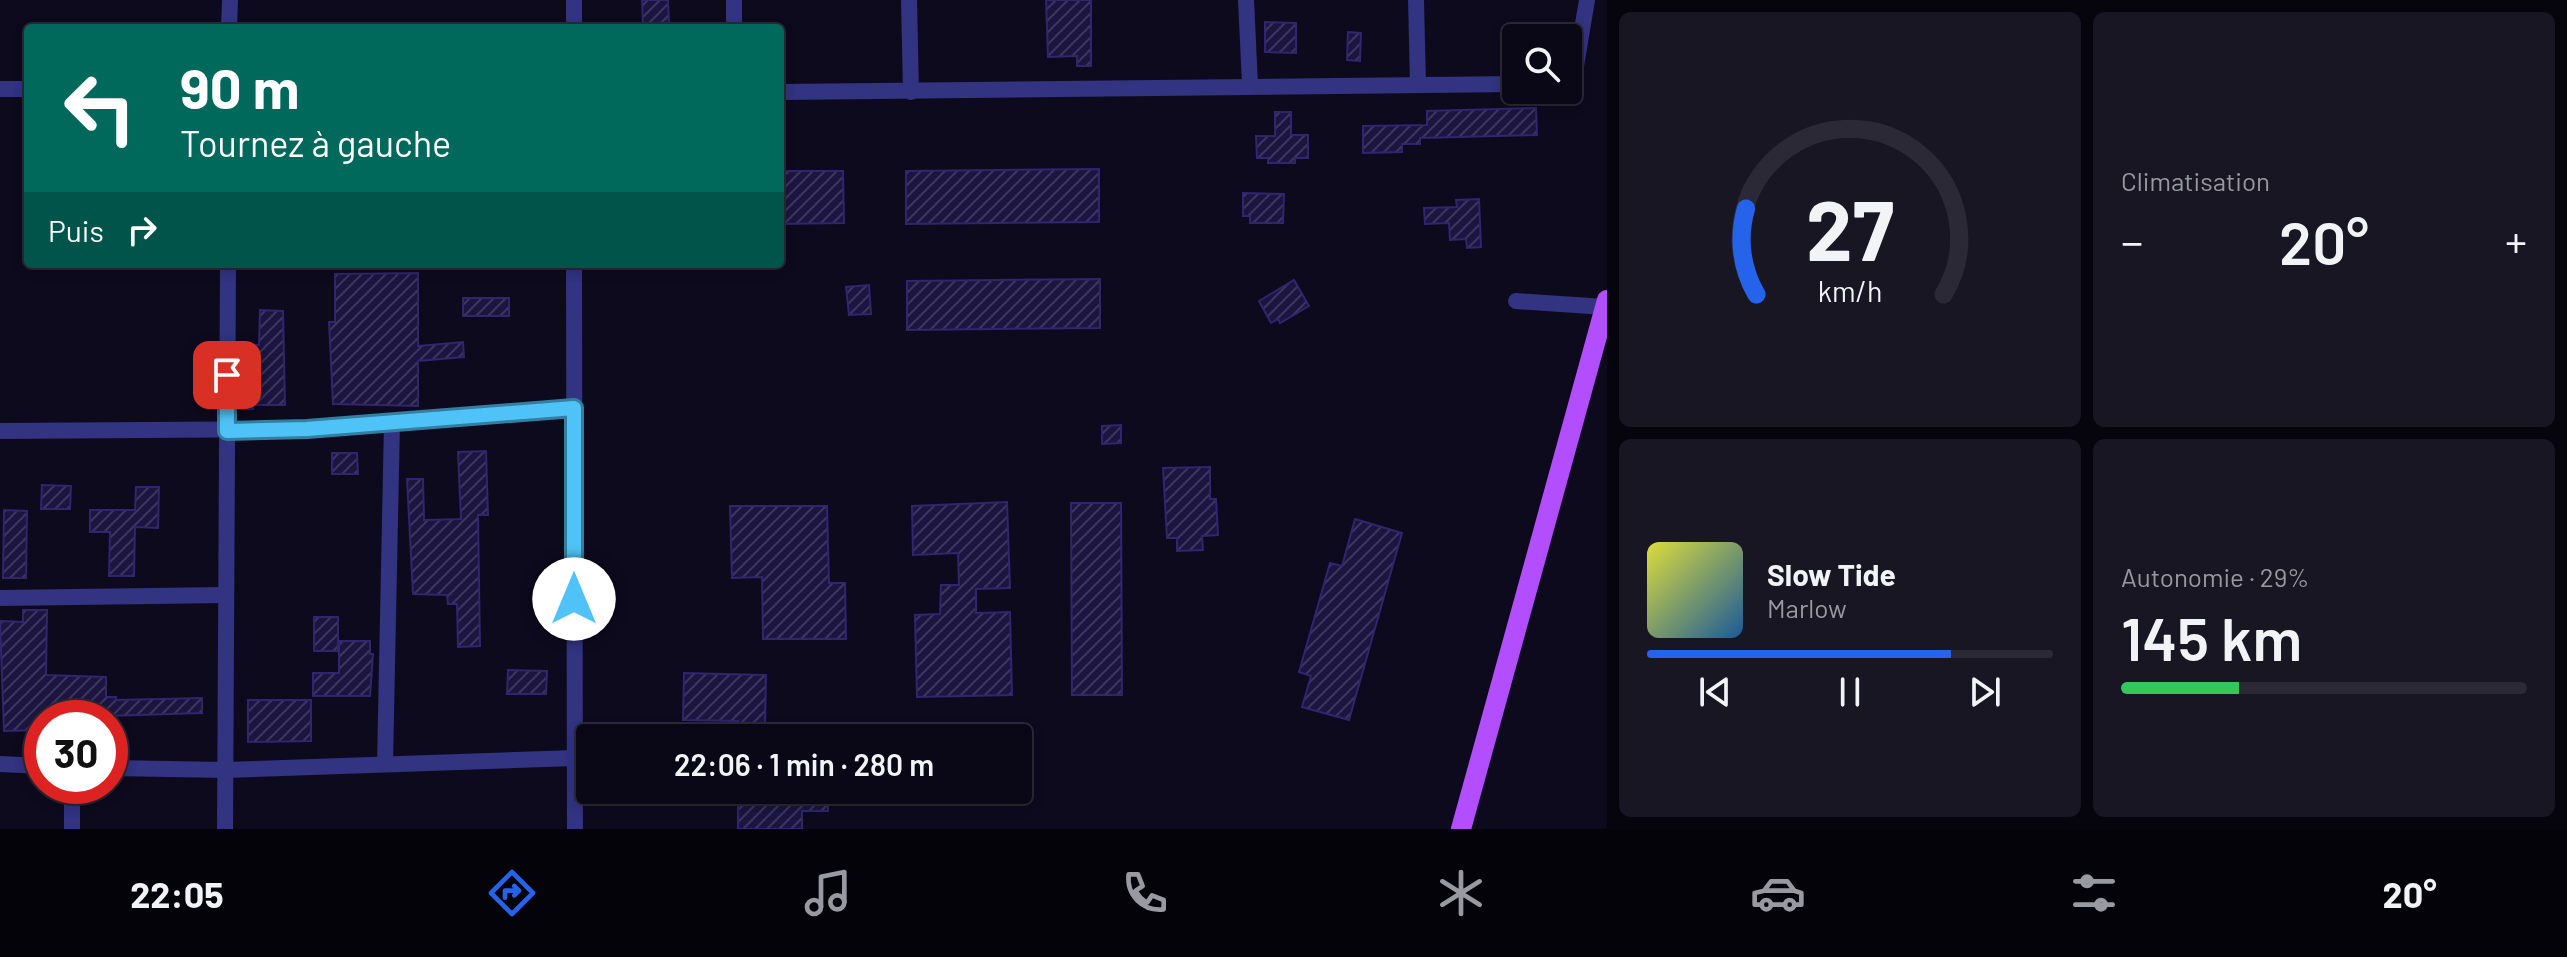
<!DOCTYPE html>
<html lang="fr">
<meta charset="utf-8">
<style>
body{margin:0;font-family:Barlow,sans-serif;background:#181623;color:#f1f3f6;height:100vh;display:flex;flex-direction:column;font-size:30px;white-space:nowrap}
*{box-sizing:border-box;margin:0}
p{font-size:26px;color:#999aa1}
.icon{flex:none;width:44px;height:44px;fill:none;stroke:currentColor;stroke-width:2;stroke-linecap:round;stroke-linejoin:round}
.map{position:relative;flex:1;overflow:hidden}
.side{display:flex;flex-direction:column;gap:12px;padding:12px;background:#06040c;width:960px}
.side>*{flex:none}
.hud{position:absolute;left:24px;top:24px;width:760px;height:244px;border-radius:8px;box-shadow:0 4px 12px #0003,0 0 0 2px #2a2935;background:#00695c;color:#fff;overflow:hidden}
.tools{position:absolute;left:1502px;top:24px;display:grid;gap:16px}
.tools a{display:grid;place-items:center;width:80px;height:80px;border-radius:8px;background:#0a0816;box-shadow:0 4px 12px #0003,0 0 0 2px #2a2935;font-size:40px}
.speed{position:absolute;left:24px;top:700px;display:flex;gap:16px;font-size:40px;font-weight:700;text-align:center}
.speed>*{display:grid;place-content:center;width:104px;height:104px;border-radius:50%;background:#0a0816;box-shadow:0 4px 12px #0003,0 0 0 2px #2a2935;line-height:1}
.speed .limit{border:12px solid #d22;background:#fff;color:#111}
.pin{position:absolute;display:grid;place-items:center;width:68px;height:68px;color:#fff;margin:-34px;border-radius:16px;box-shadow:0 4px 12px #0006}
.me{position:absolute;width:88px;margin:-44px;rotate:0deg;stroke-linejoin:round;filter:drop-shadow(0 0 6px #0008)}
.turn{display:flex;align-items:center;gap:28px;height:168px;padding:0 24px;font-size:36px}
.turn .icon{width:104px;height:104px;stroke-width:2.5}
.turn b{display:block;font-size:56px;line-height:68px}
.then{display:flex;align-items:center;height:76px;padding:0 24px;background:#0003;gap:16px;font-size:30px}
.big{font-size:60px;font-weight:600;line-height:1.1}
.side .card{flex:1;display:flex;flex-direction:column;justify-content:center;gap:12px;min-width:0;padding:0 28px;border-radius:12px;background:#181623}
.side .dial{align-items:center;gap:0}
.dial svg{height:208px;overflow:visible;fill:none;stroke:#2a2935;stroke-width:7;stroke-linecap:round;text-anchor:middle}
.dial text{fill:#f1f3f6;stroke:none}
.song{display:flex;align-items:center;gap:24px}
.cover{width:96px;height:96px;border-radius:12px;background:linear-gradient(135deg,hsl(60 70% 55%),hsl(210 70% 35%))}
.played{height:8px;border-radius:4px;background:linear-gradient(90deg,#2563eb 75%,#2a2935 75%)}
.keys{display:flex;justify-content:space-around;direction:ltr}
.heat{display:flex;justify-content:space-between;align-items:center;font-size:44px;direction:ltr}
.charge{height:12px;border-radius:6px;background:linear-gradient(90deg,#34c759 29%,#2a2935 0)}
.side .tiles{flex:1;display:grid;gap:12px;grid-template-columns:repeat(2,1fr)}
.trip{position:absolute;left:576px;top:724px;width:456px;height:80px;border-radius:8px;background:#0a0816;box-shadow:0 4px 12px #0003,0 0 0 2px #2a2935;font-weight:600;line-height:80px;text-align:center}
.tab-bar{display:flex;height:128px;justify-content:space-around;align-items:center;background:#040309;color:#999aa1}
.tab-bar .icon{width:56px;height:56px}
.tab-bar .on{color:#2563eb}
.tab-bar b{font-size:36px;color:#f1f3f6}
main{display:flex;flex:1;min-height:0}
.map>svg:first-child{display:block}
.building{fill:url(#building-hatch);stroke:#30256e;stroke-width:2}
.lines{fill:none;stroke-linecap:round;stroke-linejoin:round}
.minor{stroke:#323381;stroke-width:16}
.major{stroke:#b34eff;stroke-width:20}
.route-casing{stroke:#337fa1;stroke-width:20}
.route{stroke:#4fc3f7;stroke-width:14}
</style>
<main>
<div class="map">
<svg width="1607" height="829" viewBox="0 0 1607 829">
<defs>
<pattern id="building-hatch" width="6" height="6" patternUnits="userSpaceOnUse" patternTransform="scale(2)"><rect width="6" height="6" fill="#1b1540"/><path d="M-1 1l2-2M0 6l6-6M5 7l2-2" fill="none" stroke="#3b365d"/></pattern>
</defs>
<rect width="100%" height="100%" fill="#0d0a1e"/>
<g class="building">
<path d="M642,0H668L669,25L643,27Z"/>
<path d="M1046,0H1091V66H1077V56L1048,57Z"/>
<path d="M1265,22L1296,23V53L1265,52Z"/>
<path d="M1348,32L1361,33L1360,61L1347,60Z"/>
<path d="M1536,108L1537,135L1420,138V144H1402V152L1363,153V126L1427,125V111Z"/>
<path d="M1275,112H1291V135H1308V158H1295V163H1268V158H1257L1256,136H1275Z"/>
<path d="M1099,169V222L906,224V171Z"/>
<path d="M780,171H843L844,223L780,224Z"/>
<path d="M1243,193L1284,194L1283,223H1250V216H1243Z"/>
<path d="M1479,199L1481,247L1467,248L1466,239L1450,240L1449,223L1425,224L1424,208L1457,207L1456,200Z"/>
<path d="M418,273V346L463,342L464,357L418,361V406L333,404L329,322H335V274Z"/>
<path d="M1100,279V328L907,330V281Z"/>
<path d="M1294,280L1309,306L1280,323L1278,319L1271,323L1259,301Z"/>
<path d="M869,285L871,314L849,315L846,287Z"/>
<rect x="463" y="298" width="46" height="18"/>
<path d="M260,310L283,311L285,405H253V409H238L239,345H259Z"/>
<path d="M1121,425V443L1102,444V426Z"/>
<path d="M486,451L488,515H478L480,646L458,647L457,604H448L447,595L413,594L407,479H423L424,520L461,519L458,452Z"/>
<path d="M332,453H357L358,474H332Z"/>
<path d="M1210,467V499H1216L1218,535L1202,536L1203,550L1177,551V538H1167L1163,468Z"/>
<path d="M42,485L71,486L70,509H41Z"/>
<path d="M136,487H159L158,528L135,527L134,576H109L110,532H90V510H135Z"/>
<path d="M1007,502L1010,588L976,589V613L1010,612L1012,695L917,697L915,615L940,614L941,585H959L958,553L913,555L912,506Z"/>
<path d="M1071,503H1121L1122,695H1072Z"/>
<path d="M730,506H827L829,583H845L846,639H763L762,577L732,578Z"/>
<path d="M4,510L27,511L26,578H3Z"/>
<path d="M1355,519L1402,533L1349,720L1302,707L1311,676L1299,672L1330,563L1342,566Z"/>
<path d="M23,610H47L46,675L106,677V697H116V700L202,698V713L42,718V730L4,731L0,621L23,622Z"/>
<rect x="314" y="617" width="24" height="34"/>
<path d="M339,641H370V654H373L370,696H313V673H339Z"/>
<path d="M508,670L547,671L546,694H507Z"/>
<path d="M684,673L766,675L765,726H802V738H738V721L683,720Z"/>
<path d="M248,700H311V741L248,742Z"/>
<path d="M738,790H828V811H802V829H738Z"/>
</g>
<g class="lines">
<g class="minor">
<path d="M574,0V28"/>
<path d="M734,0V28"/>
<path d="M909,0L911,92"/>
<path d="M1246,0L1250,84"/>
<path d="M1416,0L1418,84"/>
<path d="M229,28L230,0"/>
<path d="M1568,84H1573L1587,0"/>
<path d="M0,89H28"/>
<path d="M780,92L1516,84"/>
<path d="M574,264L575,829"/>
<path d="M1516,301L1605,307"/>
<path d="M0,431L307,429L574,408"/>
<path d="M0,598L226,595"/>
<path d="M0,764L42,766"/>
<path d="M385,764L392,422"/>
<path d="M110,768L226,770L575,758"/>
<path d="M72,829V786"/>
<path d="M225,829L228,264"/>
</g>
<path class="major" d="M1461,829L1607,300"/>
</g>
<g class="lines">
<defs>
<path id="route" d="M227,375V431L307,429L574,408V599"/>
</defs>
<use href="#route" class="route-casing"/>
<use href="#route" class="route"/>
</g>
</svg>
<div class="tools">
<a><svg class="icon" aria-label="search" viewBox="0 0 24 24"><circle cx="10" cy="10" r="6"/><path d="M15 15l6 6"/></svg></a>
</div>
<div class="speed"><div class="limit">30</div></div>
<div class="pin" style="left:227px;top:375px;background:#d93025"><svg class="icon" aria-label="arrive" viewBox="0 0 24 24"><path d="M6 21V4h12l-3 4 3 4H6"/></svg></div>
<svg class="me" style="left:574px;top:599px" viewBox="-20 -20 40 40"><circle r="19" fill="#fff"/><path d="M0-13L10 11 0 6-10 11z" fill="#4fc3f7"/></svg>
<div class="trip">22:06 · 1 min · 280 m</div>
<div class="hud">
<div class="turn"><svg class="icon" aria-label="left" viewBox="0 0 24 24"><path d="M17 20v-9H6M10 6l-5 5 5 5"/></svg><div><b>90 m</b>Tournez à gauche</div></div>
<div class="then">Puis<svg class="icon" aria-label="right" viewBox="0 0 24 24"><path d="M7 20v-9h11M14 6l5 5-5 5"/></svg></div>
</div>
</div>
<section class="side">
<div class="tiles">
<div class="card dial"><svg viewBox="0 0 100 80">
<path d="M14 69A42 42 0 1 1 86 69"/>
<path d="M14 69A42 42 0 0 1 10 36" stroke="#2563eb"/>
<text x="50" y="56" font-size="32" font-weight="700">27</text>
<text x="50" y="72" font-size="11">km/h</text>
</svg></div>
<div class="card"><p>Climatisation</p>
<div class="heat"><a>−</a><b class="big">20°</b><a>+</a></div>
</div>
<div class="card">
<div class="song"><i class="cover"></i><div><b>Slow Tide</b><p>Marlow</p></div></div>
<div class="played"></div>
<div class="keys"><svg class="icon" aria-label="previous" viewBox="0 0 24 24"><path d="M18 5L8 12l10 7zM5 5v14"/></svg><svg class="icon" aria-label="pause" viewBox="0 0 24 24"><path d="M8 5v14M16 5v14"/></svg><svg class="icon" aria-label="next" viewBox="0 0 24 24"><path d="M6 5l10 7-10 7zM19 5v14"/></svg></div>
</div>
<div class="card"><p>Autonomie · 29%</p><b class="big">145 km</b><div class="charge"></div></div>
</div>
</section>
</main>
<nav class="tab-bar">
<b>22:05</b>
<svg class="icon on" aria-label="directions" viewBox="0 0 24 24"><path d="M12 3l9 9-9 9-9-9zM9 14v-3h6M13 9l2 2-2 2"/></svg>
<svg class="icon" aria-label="music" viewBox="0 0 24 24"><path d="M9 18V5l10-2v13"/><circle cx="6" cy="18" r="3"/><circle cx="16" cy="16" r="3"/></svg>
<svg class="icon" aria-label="phone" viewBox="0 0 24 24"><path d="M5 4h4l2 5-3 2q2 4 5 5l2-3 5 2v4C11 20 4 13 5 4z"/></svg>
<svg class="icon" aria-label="climate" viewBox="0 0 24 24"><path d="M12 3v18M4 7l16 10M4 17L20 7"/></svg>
<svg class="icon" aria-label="car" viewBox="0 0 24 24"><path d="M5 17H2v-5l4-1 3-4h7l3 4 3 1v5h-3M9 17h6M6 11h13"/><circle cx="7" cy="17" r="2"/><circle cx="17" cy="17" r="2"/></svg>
<svg class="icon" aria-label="filters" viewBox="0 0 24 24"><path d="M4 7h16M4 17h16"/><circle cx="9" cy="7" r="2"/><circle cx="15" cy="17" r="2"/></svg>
<b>20°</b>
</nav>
